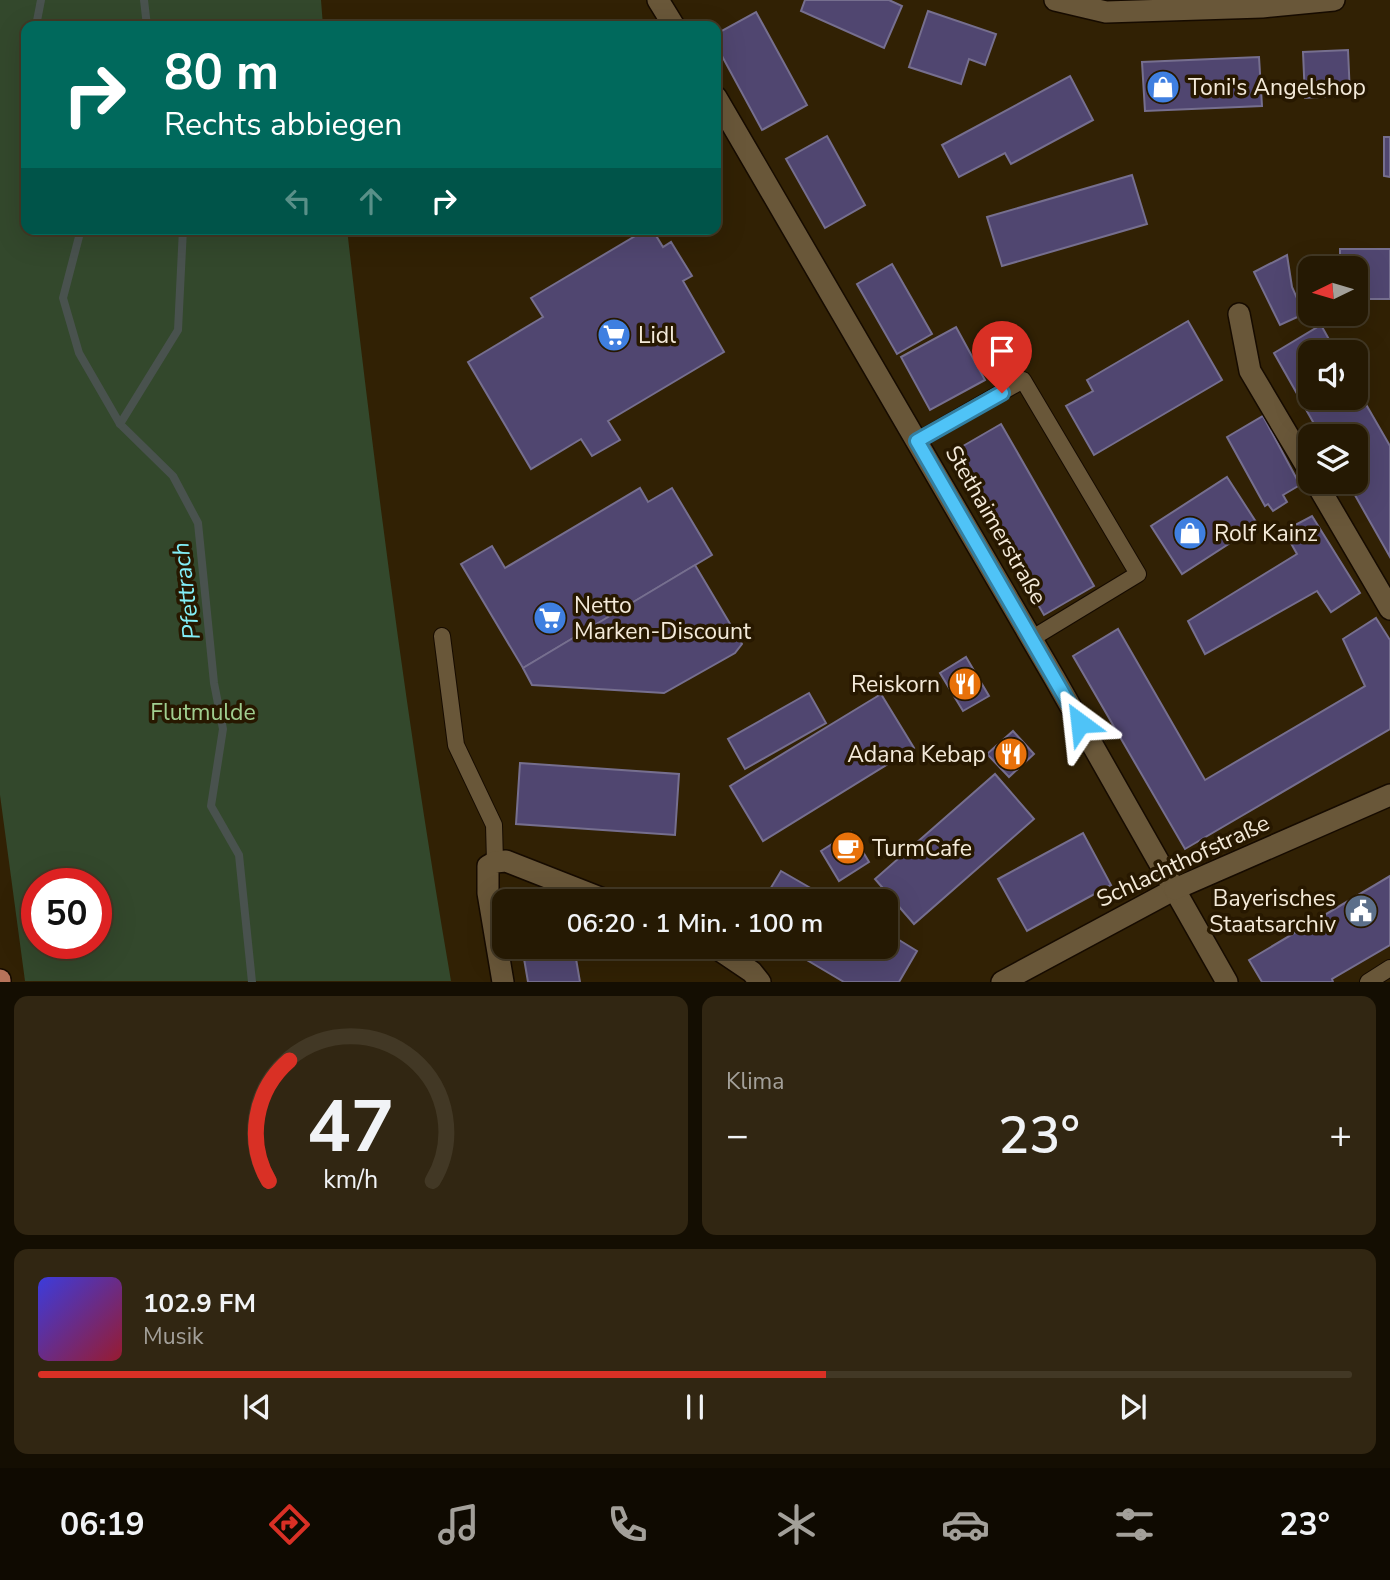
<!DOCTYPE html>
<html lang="de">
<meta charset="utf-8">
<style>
body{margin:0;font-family:"Nunito Sans",sans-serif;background:#312612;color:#f1f3f6;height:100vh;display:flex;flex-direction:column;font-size:26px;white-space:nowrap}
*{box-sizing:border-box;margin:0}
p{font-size:23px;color:#a3a09a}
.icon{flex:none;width:38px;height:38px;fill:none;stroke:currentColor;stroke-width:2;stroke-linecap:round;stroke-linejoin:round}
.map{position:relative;height:982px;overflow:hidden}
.details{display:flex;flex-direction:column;gap:14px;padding:14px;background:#140e02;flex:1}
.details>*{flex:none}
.banner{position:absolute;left:21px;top:21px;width:700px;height:214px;border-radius:14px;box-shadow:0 7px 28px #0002,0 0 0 2px #423825;background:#00695c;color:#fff;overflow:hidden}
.needle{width:46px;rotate:265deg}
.tools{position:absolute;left:1298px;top:256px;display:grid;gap:14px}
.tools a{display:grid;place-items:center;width:70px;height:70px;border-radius:14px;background:#251903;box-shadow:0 7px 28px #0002,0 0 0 2px #423825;font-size:35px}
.speed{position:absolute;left:21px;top:868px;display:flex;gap:14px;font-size:35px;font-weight:700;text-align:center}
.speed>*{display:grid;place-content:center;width:91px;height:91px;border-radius:50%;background:#251903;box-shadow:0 7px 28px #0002,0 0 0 2px #423825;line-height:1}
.speed .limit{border:10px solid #d22;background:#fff;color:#111}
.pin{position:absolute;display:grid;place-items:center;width:60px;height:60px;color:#fff;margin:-72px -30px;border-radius:50% 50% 50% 0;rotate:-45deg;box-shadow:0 0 7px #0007}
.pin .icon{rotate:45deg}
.me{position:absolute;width:77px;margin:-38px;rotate:330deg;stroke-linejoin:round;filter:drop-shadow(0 0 5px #0008)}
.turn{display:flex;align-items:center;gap:24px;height:147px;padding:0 28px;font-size:32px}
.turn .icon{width:91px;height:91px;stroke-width:2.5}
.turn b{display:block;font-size:49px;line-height:60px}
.lanes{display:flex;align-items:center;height:66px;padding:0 28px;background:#0003;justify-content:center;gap:35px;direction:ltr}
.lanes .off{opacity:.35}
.big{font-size:52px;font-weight:600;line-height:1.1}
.details .tile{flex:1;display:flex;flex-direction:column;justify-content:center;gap:10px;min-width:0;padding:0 24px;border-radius:14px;background:#312612}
.details .dial{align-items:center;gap:0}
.dial svg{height:182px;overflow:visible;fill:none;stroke:#423825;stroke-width:7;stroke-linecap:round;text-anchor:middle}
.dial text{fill:#f1f3f6;stroke:none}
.song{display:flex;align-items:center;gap:21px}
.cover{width:84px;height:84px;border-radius:10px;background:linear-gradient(135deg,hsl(240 70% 55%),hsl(350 70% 35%))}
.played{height:7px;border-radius:4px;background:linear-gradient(90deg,#d93025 60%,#423825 60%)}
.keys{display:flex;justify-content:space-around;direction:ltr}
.heat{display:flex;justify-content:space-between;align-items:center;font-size:38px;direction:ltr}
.details .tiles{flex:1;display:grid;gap:14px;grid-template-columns:1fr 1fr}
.tile:last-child{grid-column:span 2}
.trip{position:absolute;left:492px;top:889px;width:406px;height:70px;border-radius:14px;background:#251903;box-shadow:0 7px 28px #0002,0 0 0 2px #423825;font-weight:600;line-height:70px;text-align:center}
.menu{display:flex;height:112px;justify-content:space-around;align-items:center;background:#0f0a01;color:#a3a09a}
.menu .icon{width:49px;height:49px}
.menu .active{color:#d93025}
.menu b{font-size:32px;color:#f1f3f6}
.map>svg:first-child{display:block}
.green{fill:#33482c;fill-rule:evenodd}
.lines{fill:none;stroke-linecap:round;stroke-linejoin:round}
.stream{stroke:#49524e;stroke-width:8}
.building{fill:#504670;stroke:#766f8f;stroke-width:2}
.lane-casing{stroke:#160b00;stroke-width:18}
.street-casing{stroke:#160b00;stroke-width:24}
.secondary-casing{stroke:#160b00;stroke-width:24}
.primary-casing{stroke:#160b00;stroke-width:24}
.lane{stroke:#695739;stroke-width:16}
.street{stroke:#695739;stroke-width:21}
.secondary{stroke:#695739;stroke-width:21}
.primary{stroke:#b7735a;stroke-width:21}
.route-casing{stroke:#337fa1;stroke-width:18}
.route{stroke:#4fc3f7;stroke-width:12}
.labels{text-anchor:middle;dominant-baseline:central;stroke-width:7;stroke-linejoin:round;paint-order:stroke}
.poi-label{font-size:23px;fill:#f4ead9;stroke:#271800;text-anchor:start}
.street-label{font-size:23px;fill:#f4ead9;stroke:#271800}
.park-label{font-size:23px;fill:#a0cf8f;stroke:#271800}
.water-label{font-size:24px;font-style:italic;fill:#83eff8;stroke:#271800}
</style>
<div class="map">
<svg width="1390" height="982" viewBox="0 0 1390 982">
<rect width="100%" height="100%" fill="#312104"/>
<path class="green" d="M0,0H321L323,26H26V229H347C376,481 408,732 451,981H25L0,795ZM37,884H96V943H37Z"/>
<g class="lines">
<g class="stream">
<path d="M144,0L147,26"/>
<path d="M36,26L41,0"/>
<path d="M81,229L63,298L79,353L120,424L173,476L198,523L214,683L223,729L211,806L239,855L252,982"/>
<path d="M120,424L178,330L183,229"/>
</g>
</g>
<g class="building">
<path d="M805,0H889L902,6L884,48L801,11Z"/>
<path d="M928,11L996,34L985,65L969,59L961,84L909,67Z"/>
<path d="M756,12L807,105L762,130L716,45V34Z"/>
<path d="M1348,50L1350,95L1305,98L1303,52Z"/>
<path d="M1259,57L1262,106L1145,111L1142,62Z"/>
<path d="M1070,76L1093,120L1011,164L1005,153L959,177L942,145Z"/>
<path d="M827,136L865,205L825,228L786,159Z"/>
<path d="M1384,137H1390V177L1384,176Z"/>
<path d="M1132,175L1147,224L1002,266L987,217Z"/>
<path d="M647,229H652L663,247L671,242L692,276L683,281L724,352L608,421L620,440L592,456L581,439L531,469L468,362L543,317L531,298Z"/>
<path d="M1340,249H1390V299H1356V268H1340Z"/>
<path d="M1287,255L1292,287L1304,314L1280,325L1254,272Z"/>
<path d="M892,264L932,334L897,354L857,284Z"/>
<path d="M1188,321L1222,380L1094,455L1066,406L1093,391L1087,380Z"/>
<path d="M1321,325L1336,352H1311V397H1356V387L1390,446V557L1347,481H1356V436H1321L1274,353Z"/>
<path d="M956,327L985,380L930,410L901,357Z"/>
<path d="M1263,416L1300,485L1283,495L1287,502L1273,511L1268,504L1265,506L1227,437Z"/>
<path d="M1001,424L1094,586L1044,615L951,453Z"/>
<path d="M1227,477L1258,525L1182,574L1151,526Z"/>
<path d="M640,488L648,502L672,488L712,555L523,668L461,564L492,546L505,568Z"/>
<path d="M1312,516L1360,593L1331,612L1317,591L1205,654L1188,621L1297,554L1284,531Z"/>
<path d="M695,565L742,644L735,653L664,693L532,685L523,668Z"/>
<path d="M1376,618L1390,640V729L1185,849L1073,656L1118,629L1205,780L1365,686L1343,639Z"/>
<path d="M966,657L989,696L963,711L940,673Z"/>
<path d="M809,693L826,723L745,769L728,739Z"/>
<path d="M881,694L914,748L763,841L730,786Z"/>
<path d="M1013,731L1034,754L1009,777L987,754Z"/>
<path d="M520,763L679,774L675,835L516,824Z"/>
<path d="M995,774L1034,819L914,924L875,879Z"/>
<path d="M851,832L869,862L839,881L821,851Z"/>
<path d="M1083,833L1111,885L1027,931L998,879Z"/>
<path d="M781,871L833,901H763Z"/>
<path d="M1390,876V945L1332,979L1333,982H1262L1249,960Z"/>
<path d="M886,932L917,951L899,982H844L785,947H886Z"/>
<path d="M522,947H574L580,982H528Z"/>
</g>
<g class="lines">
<defs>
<g id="lane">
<path d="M917,441L1023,380L1138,574L1031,639"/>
<path d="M442,636L456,745L494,825L495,862"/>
<path d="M1368,982L1390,968"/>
</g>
<g id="street">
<path d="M1055,0L1106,12L1262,7L1334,0"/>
<path d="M1239,314L1250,371L1311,474"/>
<path d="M1315,481L1390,609"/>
<path d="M715,947L752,972L760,982"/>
<path d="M503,982L488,893V866L495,862L506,861L608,901"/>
<path d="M1002,982L1175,889"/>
</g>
<g id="secondary">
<path d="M658,0L674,26"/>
<path d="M716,97L1055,679L1227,982"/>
<path d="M1175,889L1390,795"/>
</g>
<path id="primary" d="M0,980V982"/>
</defs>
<use href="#lane" class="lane-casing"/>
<use href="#street" class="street-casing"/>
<use href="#secondary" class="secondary-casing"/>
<use href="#primary" class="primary-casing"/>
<use href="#lane" class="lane"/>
<use href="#street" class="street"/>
<use href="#secondary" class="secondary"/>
<use href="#primary" class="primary"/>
</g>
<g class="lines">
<defs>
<path id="route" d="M1002,393L917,441L1080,723"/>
</defs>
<use href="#route" class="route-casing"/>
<use href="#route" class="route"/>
</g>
<defs>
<symbol id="shop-disc" viewBox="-11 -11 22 22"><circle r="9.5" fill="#3f7fe0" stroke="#271800"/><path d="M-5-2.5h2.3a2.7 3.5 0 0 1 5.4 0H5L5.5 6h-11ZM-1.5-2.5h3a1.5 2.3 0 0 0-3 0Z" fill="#fff"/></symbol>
<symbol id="supermarket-disc" viewBox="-11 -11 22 22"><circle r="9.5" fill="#3f7fe0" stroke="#271800"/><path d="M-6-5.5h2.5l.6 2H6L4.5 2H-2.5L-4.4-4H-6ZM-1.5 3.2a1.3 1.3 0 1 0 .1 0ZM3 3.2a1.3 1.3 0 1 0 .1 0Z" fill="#fff"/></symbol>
<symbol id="restaurant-disc" viewBox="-11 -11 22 22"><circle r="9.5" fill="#e8710a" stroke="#271800"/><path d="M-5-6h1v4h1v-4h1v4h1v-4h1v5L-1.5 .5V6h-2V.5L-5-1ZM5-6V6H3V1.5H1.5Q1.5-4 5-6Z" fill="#fff"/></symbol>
<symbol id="cafe-disc" viewBox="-11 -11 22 22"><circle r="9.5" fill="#e8710a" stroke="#271800"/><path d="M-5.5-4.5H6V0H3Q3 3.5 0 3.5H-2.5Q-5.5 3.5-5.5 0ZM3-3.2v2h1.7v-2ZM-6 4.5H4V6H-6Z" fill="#fff"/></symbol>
<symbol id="civic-disc" viewBox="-11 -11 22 22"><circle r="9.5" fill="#5c6f8a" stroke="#271800"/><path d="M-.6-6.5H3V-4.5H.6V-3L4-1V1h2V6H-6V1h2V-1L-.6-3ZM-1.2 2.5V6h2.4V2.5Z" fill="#fff"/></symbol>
</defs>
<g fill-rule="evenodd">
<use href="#shop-disc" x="1144" y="68" width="38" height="38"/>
<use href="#supermarket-disc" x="595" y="316" width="38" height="38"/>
<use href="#shop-disc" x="1171" y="514" width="38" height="38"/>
<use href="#supermarket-disc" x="531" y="599" width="38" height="38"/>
<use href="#restaurant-disc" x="946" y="665" width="38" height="38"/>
<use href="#restaurant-disc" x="992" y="735" width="38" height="38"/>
<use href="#cafe-disc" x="829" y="829" width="38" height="38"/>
<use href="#civic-disc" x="1342" y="892" width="38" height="38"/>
</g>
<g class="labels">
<g class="poi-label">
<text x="1188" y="87">Toni's Angelshop</text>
<text x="638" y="335">Lidl</text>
<text x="1214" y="533">Rolf Kainz</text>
<text x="574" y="605">Netto<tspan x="574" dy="26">Marken-Discount</tspan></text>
<text x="940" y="684" text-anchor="end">Reiskorn</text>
<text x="986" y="754" text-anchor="end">Adana Kebap</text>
<text x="872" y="848">TurmCafe</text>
<text x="1336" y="898" text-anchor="end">Bayerisches<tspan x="1336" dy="26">Staatsarchiv</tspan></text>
</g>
<g class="street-label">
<text transform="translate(996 525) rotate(60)">Stethaimerstraße</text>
<text transform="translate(1183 861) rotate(-25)">Schlachthofstraße</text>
</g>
<g class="park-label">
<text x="203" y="712">Flutmulde</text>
</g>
<g class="water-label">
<text transform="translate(186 591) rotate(-97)">Pfettrach</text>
</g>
</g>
</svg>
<div class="tools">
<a><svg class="needle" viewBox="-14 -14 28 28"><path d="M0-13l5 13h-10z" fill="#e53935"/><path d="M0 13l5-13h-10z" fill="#a3a09a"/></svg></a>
<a><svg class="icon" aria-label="sound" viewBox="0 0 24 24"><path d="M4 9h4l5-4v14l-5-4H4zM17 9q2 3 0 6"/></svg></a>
<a><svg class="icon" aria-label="layers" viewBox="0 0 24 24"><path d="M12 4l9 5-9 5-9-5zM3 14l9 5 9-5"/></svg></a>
</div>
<div class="speed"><div class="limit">50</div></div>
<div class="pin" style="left:1002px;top:393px;background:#d93025"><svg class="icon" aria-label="arrive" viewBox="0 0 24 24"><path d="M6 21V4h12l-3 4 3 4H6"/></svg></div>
<svg class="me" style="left:1080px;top:723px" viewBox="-20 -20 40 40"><path d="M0-17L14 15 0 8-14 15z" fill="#4fc3f7" stroke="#fff" stroke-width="4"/></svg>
<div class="trip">06:20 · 1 Min. · 100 m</div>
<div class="banner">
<div class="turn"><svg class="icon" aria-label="right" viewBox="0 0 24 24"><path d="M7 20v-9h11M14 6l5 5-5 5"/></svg><div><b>80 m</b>Rechts abbiegen</div></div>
<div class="lanes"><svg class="icon off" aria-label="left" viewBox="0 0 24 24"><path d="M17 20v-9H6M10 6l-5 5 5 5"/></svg><svg class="icon off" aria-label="ahead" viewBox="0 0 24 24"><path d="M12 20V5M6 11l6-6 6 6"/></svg><svg class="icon" aria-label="right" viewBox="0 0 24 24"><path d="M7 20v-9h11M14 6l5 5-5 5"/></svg></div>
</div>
</div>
<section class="details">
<div class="tiles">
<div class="tile dial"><svg viewBox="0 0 100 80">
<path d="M14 69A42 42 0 1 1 86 69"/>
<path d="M14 69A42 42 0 0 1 23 16" stroke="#d93025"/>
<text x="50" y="56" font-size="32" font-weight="700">47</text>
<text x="50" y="72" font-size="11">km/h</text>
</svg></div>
<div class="tile"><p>Klima</p>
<div class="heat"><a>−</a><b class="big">23°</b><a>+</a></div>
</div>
<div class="tile">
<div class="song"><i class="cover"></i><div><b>102.9 FM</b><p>Musik</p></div></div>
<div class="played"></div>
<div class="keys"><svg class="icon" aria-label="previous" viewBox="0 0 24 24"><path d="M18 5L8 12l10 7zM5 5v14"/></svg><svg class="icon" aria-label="pause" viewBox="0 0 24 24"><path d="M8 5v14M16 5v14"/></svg><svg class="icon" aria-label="next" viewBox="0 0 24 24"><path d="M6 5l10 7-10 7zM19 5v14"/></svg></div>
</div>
</div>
</section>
<nav class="menu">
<b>06:19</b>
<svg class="icon active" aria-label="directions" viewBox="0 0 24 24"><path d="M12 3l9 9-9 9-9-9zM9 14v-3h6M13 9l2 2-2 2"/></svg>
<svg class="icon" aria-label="music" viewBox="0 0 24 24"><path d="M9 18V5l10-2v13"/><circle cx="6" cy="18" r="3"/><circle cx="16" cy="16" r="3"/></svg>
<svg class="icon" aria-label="phone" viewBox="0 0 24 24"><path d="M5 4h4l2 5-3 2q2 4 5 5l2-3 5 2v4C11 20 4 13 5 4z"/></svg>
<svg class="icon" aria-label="climate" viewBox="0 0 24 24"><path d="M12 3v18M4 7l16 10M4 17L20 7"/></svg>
<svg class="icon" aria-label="car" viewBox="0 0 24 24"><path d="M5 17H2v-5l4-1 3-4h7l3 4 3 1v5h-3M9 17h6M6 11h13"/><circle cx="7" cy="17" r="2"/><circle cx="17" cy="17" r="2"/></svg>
<svg class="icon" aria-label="filters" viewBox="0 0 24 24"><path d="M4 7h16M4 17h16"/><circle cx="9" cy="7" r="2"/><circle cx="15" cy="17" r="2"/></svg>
<b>23°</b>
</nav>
